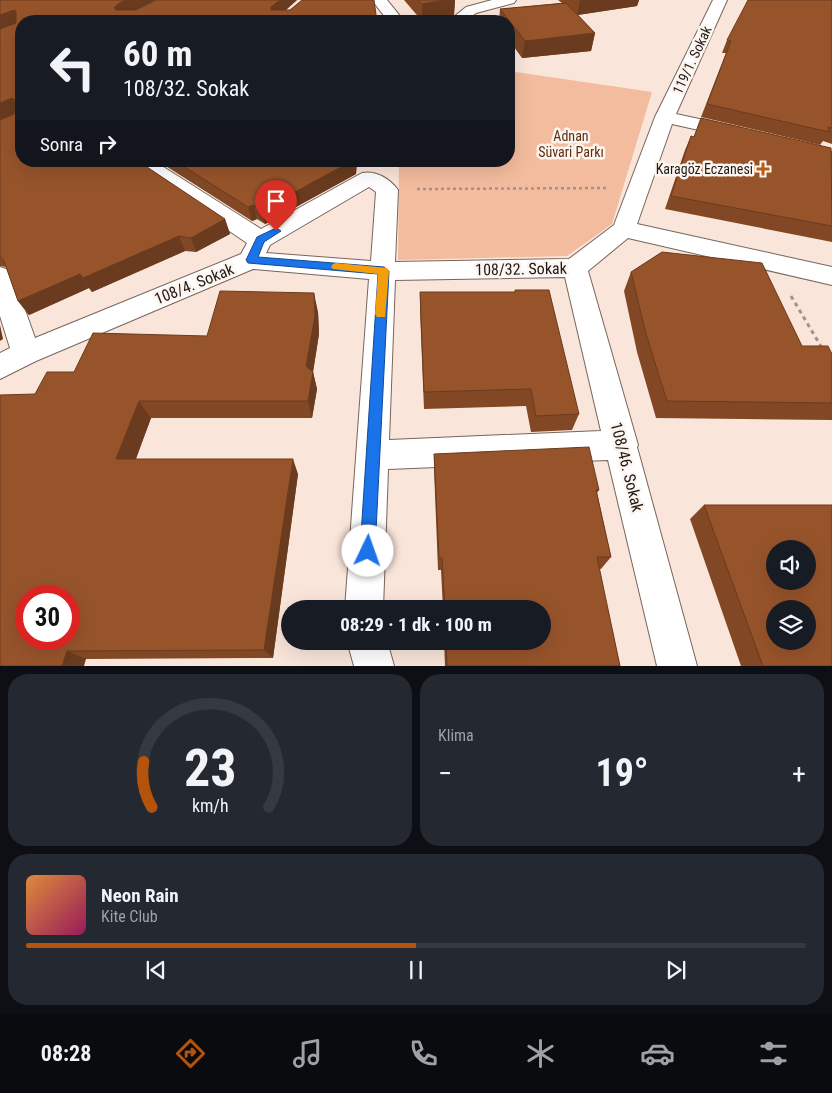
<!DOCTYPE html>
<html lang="tr">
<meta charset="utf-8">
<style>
body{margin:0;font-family:"Roboto Condensed",sans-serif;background:#242831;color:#f1f3f6;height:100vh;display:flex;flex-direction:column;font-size:19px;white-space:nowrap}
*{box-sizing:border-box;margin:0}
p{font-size:16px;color:#9ea1a6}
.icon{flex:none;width:28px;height:28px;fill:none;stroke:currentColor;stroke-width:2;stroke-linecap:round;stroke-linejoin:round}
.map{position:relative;height:666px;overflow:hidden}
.details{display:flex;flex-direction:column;gap:8px;padding:8px;background:#0d0f14;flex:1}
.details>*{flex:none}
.top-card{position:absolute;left:15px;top:15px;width:500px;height:152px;border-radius:20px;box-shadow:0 5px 20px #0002;background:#171b24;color:#f1f3f6;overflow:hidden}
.tools{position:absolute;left:766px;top:540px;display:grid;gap:10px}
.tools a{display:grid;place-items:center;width:50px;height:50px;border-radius:50%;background:#171b24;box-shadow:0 5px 20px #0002;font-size:25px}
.speed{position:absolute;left:15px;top:585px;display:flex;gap:10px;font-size:25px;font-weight:700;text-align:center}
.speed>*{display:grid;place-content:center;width:65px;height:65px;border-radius:50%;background:#171b24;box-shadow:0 5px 20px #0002;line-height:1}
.speed .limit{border:8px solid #d22;background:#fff;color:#111}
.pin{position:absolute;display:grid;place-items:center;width:42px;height:42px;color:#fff;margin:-51px -21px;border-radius:50% 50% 50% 0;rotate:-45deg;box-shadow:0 0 5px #0007}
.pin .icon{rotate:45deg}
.me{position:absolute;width:55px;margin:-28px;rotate:3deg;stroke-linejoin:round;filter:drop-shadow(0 0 4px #0008)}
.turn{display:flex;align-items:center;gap:18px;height:105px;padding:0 25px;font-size:22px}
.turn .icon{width:65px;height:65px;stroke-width:2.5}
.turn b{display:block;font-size:35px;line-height:42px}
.then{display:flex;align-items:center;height:48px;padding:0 25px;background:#0003;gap:10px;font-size:19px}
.big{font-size:38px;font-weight:700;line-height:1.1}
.details .tile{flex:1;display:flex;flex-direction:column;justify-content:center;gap:8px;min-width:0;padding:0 18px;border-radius:20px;background:#242831}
.details .dial{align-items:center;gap:0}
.dial svg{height:130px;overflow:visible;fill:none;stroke:#363941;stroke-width:7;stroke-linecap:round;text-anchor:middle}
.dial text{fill:#f1f3f6;stroke:none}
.song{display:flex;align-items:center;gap:15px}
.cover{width:60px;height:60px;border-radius:8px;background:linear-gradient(135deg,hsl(30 70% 55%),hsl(330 70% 35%))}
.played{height:5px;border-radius:2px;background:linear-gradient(90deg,#b45309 50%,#363941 50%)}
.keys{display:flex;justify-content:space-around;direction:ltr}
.heat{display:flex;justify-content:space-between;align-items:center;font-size:28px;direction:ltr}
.details .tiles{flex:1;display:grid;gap:8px;grid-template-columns:1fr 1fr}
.tile:last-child{grid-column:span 2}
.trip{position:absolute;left:281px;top:600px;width:270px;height:50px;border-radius:25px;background:#171b24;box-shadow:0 5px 20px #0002;font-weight:700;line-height:50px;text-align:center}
.menu{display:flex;height:80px;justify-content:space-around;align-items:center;background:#090b0e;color:#9ea1a6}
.menu .icon{width:35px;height:35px}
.menu .on{color:#b45309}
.menu b{font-size:22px;color:#f1f3f6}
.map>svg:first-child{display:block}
.green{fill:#f3bc9e}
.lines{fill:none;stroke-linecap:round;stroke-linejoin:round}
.minor-casing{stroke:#77655c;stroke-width:2}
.path-far1{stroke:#a3938b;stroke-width:2.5;stroke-dasharray:3 3;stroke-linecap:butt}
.path{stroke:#a3938b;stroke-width:3;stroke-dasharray:4 4;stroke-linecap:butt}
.minor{fill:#fff;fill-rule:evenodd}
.wall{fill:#824825}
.shaded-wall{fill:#6a3b1e}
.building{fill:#97542b;stroke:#6a3b1e;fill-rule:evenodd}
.route{fill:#1a73e8;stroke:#114b97}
.slow{fill:#f59e0b}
.poi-dot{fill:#ba5a14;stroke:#fdf5f0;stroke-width:2}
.labels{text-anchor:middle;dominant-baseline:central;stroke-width:5;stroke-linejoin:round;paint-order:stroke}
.far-street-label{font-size:14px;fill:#211916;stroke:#fdf5f0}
.far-park-label{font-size:14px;fill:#5d2e10;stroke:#fdf5f0}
.far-poi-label{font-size:14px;fill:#211916;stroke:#fdf5f0;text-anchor:end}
.street-label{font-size:16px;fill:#211916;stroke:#fdf5f0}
</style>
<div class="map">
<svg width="832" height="666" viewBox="0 0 832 666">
<rect width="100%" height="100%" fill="#fae5da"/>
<path class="green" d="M509,71L652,92L612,224L567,256L398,260L399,161H509Z"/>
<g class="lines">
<defs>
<g id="minor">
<path d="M372,0H387L404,21H388Z"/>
<path d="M492,0H516L514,3L476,13L466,21H449L466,7Z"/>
<path d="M713,0H727L676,114L741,128L744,132L741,136L734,138L672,124L637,224L832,267V285L628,238L588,271L638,445L637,447L697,666H657L608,460L388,469L383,609H345L369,279L253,269L36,361L0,379V353L10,348L0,316V267L9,270L13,276L35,338L241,254L247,243L132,165L129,161H154L261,229L362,173C376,170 390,179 398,190L395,262L569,259L614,225L655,117ZM369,187L376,192L371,261L266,253L270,245ZM565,277L601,431L389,440L395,280Z"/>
<path d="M347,641H387L394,666H354Z"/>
</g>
</defs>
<use href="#minor" class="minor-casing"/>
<path class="path-far1" d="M417,189L608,188"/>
<path class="path" d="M791,296L822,348"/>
<use href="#minor" class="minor"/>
</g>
<g class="wall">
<path d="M0,0H156L136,10L297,0L286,10L376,15L21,21V161L225,219L230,234L196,252L185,251L92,292L89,288L29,315L18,301L6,267L0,266Z"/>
<path d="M404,0H455L454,15L422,21Z"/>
<path d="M558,0H639L637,6L578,15L595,33L591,51L522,58L509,40V21H499L500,9L562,3Z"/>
<path d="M832,0V144L823,141L820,145L701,117L726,53H722L727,40Z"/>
<path d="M701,118L832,151V242L665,209L685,150L691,136L694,137Z"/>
<path d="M158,161H357L356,174L265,224L257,219L252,221Z"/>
<path d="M631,272L802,346L832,354V420L656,418L637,352L624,291Z"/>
<path d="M515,290L579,414L572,430L531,432L526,406L424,409L420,310V292H515Z"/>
<path d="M318,312L319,334L313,372L317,389L312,418H151L136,459L298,474L273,658L86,659L0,666L35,394L74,372L207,336Z"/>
<path d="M434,454L599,490L597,493L611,557L601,569H599L620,666H445L444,641H542V609H443L441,570H438L434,469Z"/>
<path d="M704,505L832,666H741L690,519Z"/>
</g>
<g class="shaded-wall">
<path d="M126,0H156L123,16L114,8L118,4Z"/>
<path d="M280,0H297L274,20L271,10V7Z"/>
<path d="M445,0H455L454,15L422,21V4Z"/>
<path d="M580,0H639L637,6L577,15Z"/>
<path d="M14,10L20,22L0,30V15Z"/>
<path d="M595,33L591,51L522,58L525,41Z"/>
<path d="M12,98L20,112L0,120V103Z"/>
<path d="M352,161H357L356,174L265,224L262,210Z"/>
<path d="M253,205L257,219L252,221L248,207Z"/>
<path d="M225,219L230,234L196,252L191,238Z"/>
<path d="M179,236L185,251L92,292L83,278Z"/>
<path d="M80,274L89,288L29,315L18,301Z"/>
<path d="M314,293L318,312L319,334L313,372L317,389L312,418L308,401L306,366Z"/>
<path d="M0,325L3,339L0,341Z"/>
<path d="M139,401L151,418L130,474L116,459Z"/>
<path d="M293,459L298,474L273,658L264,650Z"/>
<path d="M67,651L86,659L84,666H62Z"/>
</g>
<g class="building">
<path d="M0,0H126L118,4L114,8L116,10H136L157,0H280L271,7V10H290L302,0H374L376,15L375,21H21V161H138L225,219L191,238L179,236L83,278L80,274L18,301L4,261L0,256V120L14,114L15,100L12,98L0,103V29L16,23V11L14,10L0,15Z"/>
<path d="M418,0H445L422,4Z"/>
<path d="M748,0H832V128L828,127L829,132L707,104L731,41L727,40Z"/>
<path d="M566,3L595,33L525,41L500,9Z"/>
<path d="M701,118L831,148L832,226L671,196L691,136L694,137Z"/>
<path d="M175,161H352L262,210L253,205L248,207Z"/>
<path d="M662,252L762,263L802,346H828L832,354V403L667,401L646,334L631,272Z"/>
<path d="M515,290H549L579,414L536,416L531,389L424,392L420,292H515Z"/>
<path d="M220,291L314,293L315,316L306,366L313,372L308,401H139L116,459H293L264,650L67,651L62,666H0V395L35,394L47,372H74L93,333L207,336ZM26,596H69V639H26Z"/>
<path d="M589,447L599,490H596L611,557H597L620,666H447L446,641H542V609H445L442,558H439L434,454Z"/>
<path d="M704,505H832V666H763ZM775,549H808V581H775ZM775,609H808V641H775Z"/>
</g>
<path class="route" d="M276,228L281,231L264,242L258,257L384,267L389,271L375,551L373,556L368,559L362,556L360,551L378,274L248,263L246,260L257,237Z"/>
<path class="slow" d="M336,263L387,268L389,271L385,317H377L375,314L378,274L333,269L331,267L333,264Z"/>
<path class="poi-dot" d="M760.5 161.5h5v5h5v5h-5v5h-5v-5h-5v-5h5z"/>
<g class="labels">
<g class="far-street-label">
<text transform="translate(692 60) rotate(-65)">119/1. Sokak</text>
</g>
<g class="far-park-label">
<text x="571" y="136">Adnan<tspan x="571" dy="16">Süvari Parkı</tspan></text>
</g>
<g class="far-poi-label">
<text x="753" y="169">Karagöz Eczanesi</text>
</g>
<g class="street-label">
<text transform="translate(521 269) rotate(-1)">108/32. Sokak</text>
<text transform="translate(194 284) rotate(-22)">108/4. Sokak</text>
<text transform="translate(627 467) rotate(76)">108/46. Sokak</text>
</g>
</g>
</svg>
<div class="tools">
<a><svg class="icon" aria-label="sound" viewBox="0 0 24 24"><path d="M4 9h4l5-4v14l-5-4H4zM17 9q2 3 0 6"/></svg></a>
<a><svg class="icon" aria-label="layers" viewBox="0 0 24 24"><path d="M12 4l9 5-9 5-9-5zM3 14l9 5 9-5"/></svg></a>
</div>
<div class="speed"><div class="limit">30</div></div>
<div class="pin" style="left:276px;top:231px;background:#d93025"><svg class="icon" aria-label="arrive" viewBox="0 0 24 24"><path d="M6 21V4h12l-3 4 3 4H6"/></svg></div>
<svg class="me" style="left:368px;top:551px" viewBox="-20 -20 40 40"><circle r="19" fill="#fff"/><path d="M0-13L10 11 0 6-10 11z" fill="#1a73e8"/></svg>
<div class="trip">08:29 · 1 dk · 100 m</div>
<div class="top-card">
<div class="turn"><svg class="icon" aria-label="left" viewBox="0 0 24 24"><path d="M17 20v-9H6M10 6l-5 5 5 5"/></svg><div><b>60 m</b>108/32. Sokak</div></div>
<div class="then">Sonra<svg class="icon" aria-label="right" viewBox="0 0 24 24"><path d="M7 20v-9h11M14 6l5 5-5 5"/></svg></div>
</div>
</div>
<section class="details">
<div class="tiles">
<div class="tile dial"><svg viewBox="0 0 100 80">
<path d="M14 69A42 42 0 1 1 86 69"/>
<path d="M14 69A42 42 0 0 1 9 41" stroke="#b45309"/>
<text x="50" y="56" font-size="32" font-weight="700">23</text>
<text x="50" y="72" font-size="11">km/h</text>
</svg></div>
<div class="tile"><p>Klima</p>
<div class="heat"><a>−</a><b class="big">19°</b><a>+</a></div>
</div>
<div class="tile">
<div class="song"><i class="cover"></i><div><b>Neon Rain</b><p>Kite Club</p></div></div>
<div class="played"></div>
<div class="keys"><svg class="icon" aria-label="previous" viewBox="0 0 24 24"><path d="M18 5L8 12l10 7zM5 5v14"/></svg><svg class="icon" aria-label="pause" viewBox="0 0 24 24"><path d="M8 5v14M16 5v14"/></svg><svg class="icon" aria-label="next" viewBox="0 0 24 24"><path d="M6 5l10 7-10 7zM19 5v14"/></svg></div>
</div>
</div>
</section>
<nav class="menu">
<b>08:28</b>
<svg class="icon on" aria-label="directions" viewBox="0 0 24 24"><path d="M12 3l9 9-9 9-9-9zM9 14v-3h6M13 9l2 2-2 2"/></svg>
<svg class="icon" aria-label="music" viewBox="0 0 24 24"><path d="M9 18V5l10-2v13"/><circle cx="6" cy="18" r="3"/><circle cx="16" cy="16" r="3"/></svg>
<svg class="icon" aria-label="phone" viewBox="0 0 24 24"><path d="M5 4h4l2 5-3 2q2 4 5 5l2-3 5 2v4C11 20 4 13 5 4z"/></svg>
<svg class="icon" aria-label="climate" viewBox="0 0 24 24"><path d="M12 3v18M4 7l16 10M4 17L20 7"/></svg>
<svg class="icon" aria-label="car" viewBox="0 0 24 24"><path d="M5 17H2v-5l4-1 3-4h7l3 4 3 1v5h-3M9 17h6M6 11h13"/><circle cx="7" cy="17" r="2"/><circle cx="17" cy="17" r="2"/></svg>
<svg class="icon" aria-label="filters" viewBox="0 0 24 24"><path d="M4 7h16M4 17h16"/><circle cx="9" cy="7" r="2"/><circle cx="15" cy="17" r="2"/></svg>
</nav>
